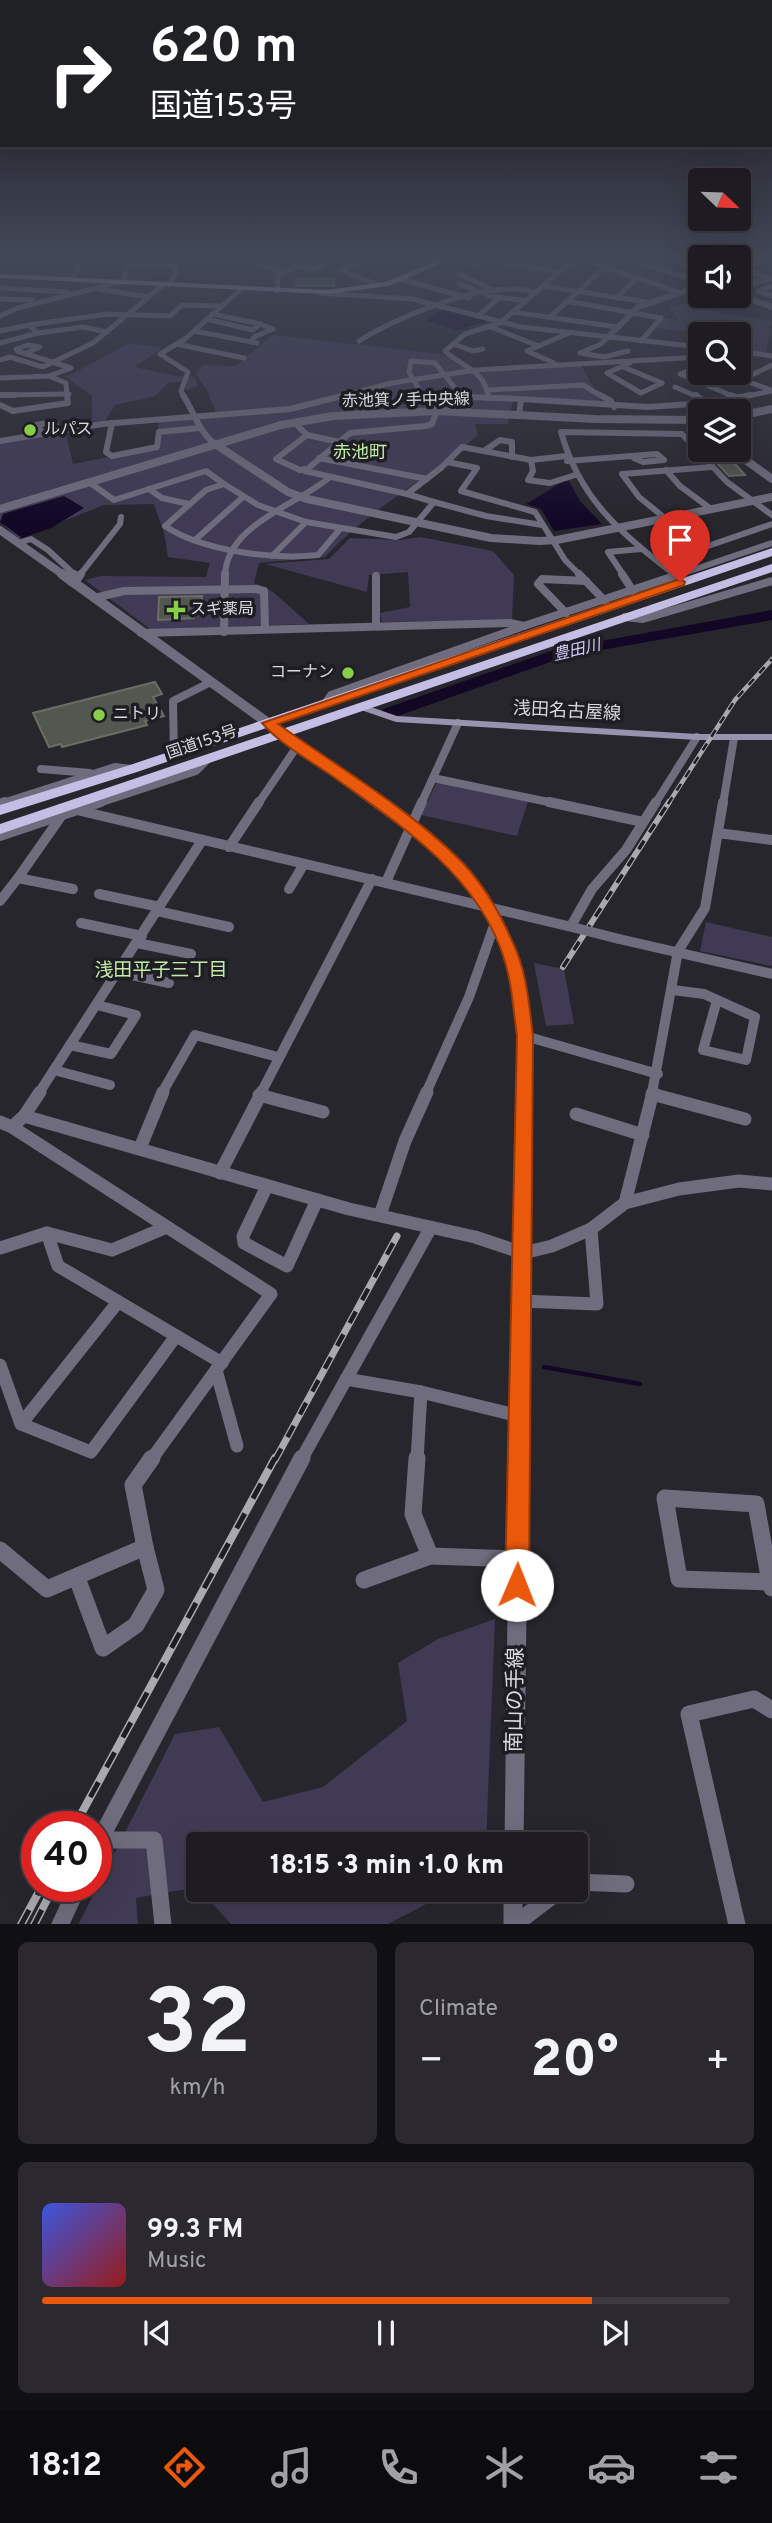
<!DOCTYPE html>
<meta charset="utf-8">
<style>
body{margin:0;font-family:Overpass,"Noto Sans JP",sans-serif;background:#2b292f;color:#f1f3f6;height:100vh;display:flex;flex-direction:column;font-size:26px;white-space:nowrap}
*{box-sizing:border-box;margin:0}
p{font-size:23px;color:#a1a1a5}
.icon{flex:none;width:38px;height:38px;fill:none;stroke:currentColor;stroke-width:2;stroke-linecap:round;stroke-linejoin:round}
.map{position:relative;height:1924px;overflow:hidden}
.sheet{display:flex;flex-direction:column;gap:18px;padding:18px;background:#100f13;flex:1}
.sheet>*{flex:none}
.banner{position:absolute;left:0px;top:0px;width:774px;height:147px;box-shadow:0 7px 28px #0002,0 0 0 2px #3c3a40;background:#202124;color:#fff;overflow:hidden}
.needle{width:46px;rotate:113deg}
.buttons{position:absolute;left:688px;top:168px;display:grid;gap:14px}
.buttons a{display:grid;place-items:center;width:63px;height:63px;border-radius:7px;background:#1e1c22;box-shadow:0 7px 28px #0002,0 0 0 2px #3c3a40;font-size:35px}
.speed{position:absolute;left:21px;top:1811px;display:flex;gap:14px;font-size:35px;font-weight:700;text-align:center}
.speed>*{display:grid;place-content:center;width:91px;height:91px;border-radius:50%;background:#1e1c22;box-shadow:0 7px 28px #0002,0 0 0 2px #3c3a40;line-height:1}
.speed .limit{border:10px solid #d22;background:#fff;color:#111}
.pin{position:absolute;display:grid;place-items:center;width:60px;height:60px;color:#fff;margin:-72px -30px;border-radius:50% 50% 50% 0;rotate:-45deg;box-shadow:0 0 7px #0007}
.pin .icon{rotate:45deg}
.me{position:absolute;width:77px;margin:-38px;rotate:1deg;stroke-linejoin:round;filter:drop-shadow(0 0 5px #0008)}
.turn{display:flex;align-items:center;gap:24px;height:147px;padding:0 35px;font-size:32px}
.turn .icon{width:91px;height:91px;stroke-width:2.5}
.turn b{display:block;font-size:49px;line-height:60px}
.big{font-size:52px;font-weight:800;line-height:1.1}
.sheet .card{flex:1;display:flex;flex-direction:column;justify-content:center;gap:10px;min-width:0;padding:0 24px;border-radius:10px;background:#2b292f}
.sheet .dial{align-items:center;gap:0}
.dial b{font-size:91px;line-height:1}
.song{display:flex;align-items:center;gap:21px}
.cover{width:84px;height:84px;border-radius:10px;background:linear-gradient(135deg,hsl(230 70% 55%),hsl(0 70% 35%))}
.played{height:7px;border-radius:4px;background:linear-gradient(90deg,#ea580c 80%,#3c3a40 80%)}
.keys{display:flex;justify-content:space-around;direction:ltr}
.heat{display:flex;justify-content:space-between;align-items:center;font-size:38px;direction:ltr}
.sheet .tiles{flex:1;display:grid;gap:18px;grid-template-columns:1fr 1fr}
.card:last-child{grid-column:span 2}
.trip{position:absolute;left:186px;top:1832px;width:402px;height:70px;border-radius:7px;background:#1e1c22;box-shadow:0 7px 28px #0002,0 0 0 2px #3c3a40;font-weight:800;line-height:70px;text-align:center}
.tab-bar{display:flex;height:112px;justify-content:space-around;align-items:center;background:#0c0b0e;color:#a1a1a5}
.tab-bar .icon{width:49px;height:49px}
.tab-bar .active{color:#ea580c}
.tab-bar b{font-size:32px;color:#f1f3f6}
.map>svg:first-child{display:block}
.green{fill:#403a54}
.water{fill:#120826}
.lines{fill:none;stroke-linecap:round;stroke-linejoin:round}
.stream-far1{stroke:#120826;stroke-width:2}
.stream{stroke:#120826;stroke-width:4.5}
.river{fill:#120826;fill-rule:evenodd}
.building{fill:#52574f;stroke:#696d66;stroke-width:2}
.minor-far5{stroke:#6f6c7d;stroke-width:5}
.minor-far4{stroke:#6f6c7d;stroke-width:6}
.minor-far3{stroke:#6f6c7d;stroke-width:8}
.minor-far2{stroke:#6f6c7d;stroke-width:10}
.minor-far1{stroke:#6f6c7d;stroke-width:13}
.minor{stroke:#6f6c7d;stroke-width:17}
.tertiary-far5{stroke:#6f6c7d;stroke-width:6}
.tertiary-far4{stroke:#6f6c7d;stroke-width:8}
.tertiary-far3{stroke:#6f6c7d;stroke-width:10}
.tertiary-far2{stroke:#6f6c7d;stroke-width:12}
.tertiary-far1{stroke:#6f6c7d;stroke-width:15}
.tertiary{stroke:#6f6c7d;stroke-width:19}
.secondary{fill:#9792ad;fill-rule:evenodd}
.primary{fill:#b7b0d3;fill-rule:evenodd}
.trunk{fill:#c5bee4;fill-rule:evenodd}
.rail-far3-casing{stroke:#aba9af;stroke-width:4.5}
.rail-far2-casing{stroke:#aba9af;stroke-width:6}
.rail-far1-casing{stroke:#aba9af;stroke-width:7}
.rail-casing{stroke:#aba9af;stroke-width:8}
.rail-far3{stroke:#1e1d23;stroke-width:2.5;stroke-dasharray:8;stroke-linecap:butt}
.rail-far2{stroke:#1e1d23;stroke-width:3.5;stroke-dasharray:10;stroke-linecap:butt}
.rail-far1{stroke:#1e1d23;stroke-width:4.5;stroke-dasharray:13;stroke-linecap:butt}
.rail{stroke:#1e1d23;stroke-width:5;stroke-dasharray:17;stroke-linecap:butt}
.minor-bridge{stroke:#6f6c7d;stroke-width:10}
.route{fill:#ea580c;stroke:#983908;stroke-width:2}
.poi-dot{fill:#88cf49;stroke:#1e1d23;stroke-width:2.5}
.labels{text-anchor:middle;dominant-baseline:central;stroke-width:7;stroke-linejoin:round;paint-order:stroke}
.far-street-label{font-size:16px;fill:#dad9de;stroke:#1e1d23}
.far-poi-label{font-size:16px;fill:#dad9de;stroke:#1e1d23;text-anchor:start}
.far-water-label{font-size:16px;font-style:italic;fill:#d5cbfe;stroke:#1e1d23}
.far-quarter-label{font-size:18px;fill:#c3eba6;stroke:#1e1d23}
.street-label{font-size:18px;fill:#dad9de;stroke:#1e1d23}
.neighbourhood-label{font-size:19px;fill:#c3eba6;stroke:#1e1d23}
.near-street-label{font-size:21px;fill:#dad9de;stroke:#1e1d23}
</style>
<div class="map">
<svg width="772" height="1925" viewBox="0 0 772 1925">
<rect width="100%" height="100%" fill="#28262d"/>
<g class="green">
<path d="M709,296L735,297L703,306C723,317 750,315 772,322L768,328L771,329L765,354L739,351L738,334H705L706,328L686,322L695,325L681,332L657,328L664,318L678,320L669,308Z"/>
<path d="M272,335L442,354L482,372L581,365L602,404L514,395L508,424H475L478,435C429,478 369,509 325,557L259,563L254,583L272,591L309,624L150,629L85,580L101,576L206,577L210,563L168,557L164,533L154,504L104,505L18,539L0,521V444L65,430L73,464L154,448L159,421L217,415L207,390L196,374L202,365L236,366Z"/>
<path d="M130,343L163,348L134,367L176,376L194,377L198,386L186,390L185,382H169L155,396L115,405L105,421L92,422V396L66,377Z"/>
<path d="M420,537L493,551L514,575L512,620L382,622L380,613L410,607L408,572L369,575L367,592L265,564L329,559L350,538L400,540Z"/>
<path d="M439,782L528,801L517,836L421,815L436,784Z"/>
<path d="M706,922L772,937V966L700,951Z"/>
<path d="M534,963L564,969L574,1024L546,1026Z"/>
<path d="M495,1619L486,1844H198V1887L136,1898L138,1924L78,1925L175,1734L219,1727L263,1802L323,1787L407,1721L398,1663L438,1639Z"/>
<path d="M200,1890H453L388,1924H231Z"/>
</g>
<g class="water">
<path d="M446,310L488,321L457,330L427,321L438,311Z"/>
<path d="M564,481H569L580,501L602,524L554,531L541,509L526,504Z"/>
<path d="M64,496L84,508L51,528L22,538L0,522L3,514Z"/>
</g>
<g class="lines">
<g class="stream-far1">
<path d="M248,265L272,254"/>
<path d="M176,276L189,275"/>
<path d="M152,283L153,279L173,277"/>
</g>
<path class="stream" d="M544,1367L640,1384"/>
<path class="river" d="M772,610V620L567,656L395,717H383L381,713L383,709L557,649Z"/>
</g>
<g class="building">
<path d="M334,278V286H296L297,279Z"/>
<path d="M727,455L745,475L729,476L711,457Z"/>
<path d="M202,596V603H194V618L158,620L159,597Z"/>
<path d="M155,682L162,694L153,697L164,716L145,721L147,725L62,747L61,744L49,747L33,713Z"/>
</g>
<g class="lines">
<g class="minor-far5">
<path d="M363,254L352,258L358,262L340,270L379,285"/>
<path d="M565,254L679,292"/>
<path d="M683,254L681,257L688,268L700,269"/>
<path d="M42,258L43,254"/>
<path d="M452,259L475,264L500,254"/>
<path d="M487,260L559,272"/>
<path d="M683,260H700"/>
<path d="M738,260H757"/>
<path d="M638,262L660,254"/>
<path d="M518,265L542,254"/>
<path d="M127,266H176"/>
<path d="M301,266L314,269L323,265L314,260"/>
<path d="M741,268L772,257"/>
<path d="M738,269L772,278"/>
<path d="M285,271L259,266L291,256"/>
<path d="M459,274L495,291"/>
<path d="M401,279L469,298"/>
<path d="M72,280L84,254"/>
<path d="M123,282L131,254"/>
<path d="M459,284L486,294"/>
<path d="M169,285L176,272V256"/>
<path d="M543,286L646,302"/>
<path d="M772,286L758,291L772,296"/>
<path d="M738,287L772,278"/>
<path d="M0,288L68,292"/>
<path d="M99,289L148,297"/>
<path d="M277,291L278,275L327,254"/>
<path d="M319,293L412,299L521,327L700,347"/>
<path d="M489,296L526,301"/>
<path d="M617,298L636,278"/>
<path d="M0,299L32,300"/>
<path d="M566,301L661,318L641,341"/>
<path d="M513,312L617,327"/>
<path d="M0,316L18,308L120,282"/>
<path d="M478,316L500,297"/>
<path d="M550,317L605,267"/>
<path d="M206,319L253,330L260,324L212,314"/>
<path d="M488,326L539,346"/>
<path d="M0,331L29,325"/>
<path d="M194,331L257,343"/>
<path d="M107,332L83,327L38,333L29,325L108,314L170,316L182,305L220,306"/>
<path d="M608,337L601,344L580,353L604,357L628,351"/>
<path d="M359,341C395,318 467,289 510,289C519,288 528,291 537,292"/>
<path d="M251,342L254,337L273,329L260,324"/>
<path d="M0,343L38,333"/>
<path d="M176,344L244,358"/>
<path d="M453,344L473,351L483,349"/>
<path d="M738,351L772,356"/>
<path d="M0,360L10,357L43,367L93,343L163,285"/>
<path d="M554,363L527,351L569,333"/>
<path d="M630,363L607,373L641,393L662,383"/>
<path d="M700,366L680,374L735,397"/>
<path d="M623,367L662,383"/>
<path d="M724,373L771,390"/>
<path d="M752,375L772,365"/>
<path d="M49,376L66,383L67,397"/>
<path d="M0,378L49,376L71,368L17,351L16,349L28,345L40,347L26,353"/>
<path d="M675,387L698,397"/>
<path d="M488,390L583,385L603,397"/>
<path d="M0,395L69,394"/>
<path d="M417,395L457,397"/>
<path d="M422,395L409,372L411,361L435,363L455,388L454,396"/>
<path d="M184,397L181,391L188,372L160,354L185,339L241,289"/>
<path d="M339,397L392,383L475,370L700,357"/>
<path d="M488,397C486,371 461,366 445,351L465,334L500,323L559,272L586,254"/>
<path d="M742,397L772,391"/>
</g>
<g class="minor-far4">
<path d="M0,395H15"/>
<path d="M183,395C194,412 199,432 215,444"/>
<path d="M417,395L521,399"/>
<path d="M488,395V398"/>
<path d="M600,395L611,401L614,407"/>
<path d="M696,395L706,403"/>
<path d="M731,395L736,397"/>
<path d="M0,405L13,411L68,403L67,395"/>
<path d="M436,413L432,424L425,426L350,433L305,471L407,494L442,467L462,447L531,460L566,456"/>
<path d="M519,416L521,399L648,407L706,403L751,395"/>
<path d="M294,422L307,435L339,442"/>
<path d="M112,423L106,452L112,456L157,447L159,432L200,428"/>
<path d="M43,433L36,425L53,422L60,430"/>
<path d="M0,441L102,424L290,409L346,395"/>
<path d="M484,451L500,440L512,442V457"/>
<path d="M319,458L427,479"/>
<path d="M531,460L533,471L528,480L550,483L575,475"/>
<path d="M567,461L657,454L664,460L643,462L634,458"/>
<path d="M447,462L477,468L461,491L535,512L565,560L581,576"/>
<path d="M712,467L622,474L639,497L699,546L705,547L772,524"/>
<path d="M305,469L300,470L276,459L307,435"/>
<path d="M666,470L680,486L711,509"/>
<path d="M89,482L114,500L206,471L224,484"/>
<path d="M149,489L162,498L189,504"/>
<path d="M434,502L486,516L542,525"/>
<path d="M340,529L318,555C274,560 202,551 165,526L206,490L224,484L258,505L306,522L396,537L409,532L434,502L407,494"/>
<path d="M195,540L243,497"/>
<path d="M18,543L31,539L48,550L76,576"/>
<path d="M272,556L306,522"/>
<path d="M675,575C621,533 580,500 561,432L682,434L727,482L772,515"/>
<path d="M79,576L120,524L121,517"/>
<path d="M225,576C226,525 296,505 329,478"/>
<path d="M624,576L608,552L641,549"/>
<path d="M675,576L772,543"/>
</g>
<g class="minor-far3">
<path d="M579,574L605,601"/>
<path d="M622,574L633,591"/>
<path d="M376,576V625"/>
<path d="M78,578L81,574"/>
<path d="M71,582L78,578L74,574"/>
<path d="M94,598L124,591L256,589L264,591L265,629"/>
<path d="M566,613L538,584L542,579L586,581"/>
<path d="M625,617L643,619L772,581"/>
<path d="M224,632L225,574"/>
<path d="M141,633L510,623L524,626L680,574"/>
<path d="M324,705L331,695L524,626"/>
<path d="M174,755L173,701L211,682"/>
<path d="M41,769L90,773"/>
<path d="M433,778L558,804"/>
<path d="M0,804L115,767L132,769"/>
<path d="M96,804L196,771L207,760"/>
<path d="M258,804L298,745"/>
<path d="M421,804L458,723"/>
<path d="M655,804L697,737"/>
<path d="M723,804L734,738"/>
</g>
<g class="minor-far2">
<path d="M549,802L643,822"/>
<path d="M0,804L5,802"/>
<path d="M81,811L576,928"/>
<path d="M718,833L772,840"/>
<path d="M0,836L101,802"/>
<path d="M229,847L259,802"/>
<path d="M18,878L60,818"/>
<path d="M386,882L422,802"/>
<path d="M289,889L304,864"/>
<path d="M99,894L160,907"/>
<path d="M0,901L18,878L73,889"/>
<path d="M157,911L229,927"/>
<path d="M81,923L142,936"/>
<path d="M571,926L592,889L626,850L656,802"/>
<path d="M619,939L772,974"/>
<path d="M137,943L191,954"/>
<path d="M118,972L169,983"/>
<path d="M673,990L704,994L755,1017L746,1060L703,1050L717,1000"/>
<path d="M525,1036L658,1074"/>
<path d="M70,1045L111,1054L136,1015L97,1005"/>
<path d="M54,1070L110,1085"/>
<path d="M39,1093L201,842"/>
<path d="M162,1093L195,1035L278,1057"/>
<path d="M261,1093L372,879"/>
<path d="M426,1093L469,997L495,923"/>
<path d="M652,1093L678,951L705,908L723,802"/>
</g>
<g class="minor-far1">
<path d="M652,1094L745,1119"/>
<path d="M259,1095L323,1112"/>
<path d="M576,1114L643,1135"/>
<path d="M24,1116L349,1209L475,1237L523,1253L552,1246L591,1229L625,1203L679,1189L739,1181L772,1184"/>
<path d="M0,1122L12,1127L24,1116L40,1092"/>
<path d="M12,1127L271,1294L151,1460"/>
<path d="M140,1148L163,1092"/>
<path d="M220,1173L262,1092"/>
<path d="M267,1186L243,1236L244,1243L287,1266L317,1200"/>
<path d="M625,1203L653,1092"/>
<path d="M380,1215L405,1141L427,1092"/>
<path d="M47,1233L58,1266L222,1363"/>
<path d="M0,1248L47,1233L112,1250L167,1227"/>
<path d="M521,1301L597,1304L591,1229"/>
<path d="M118,1302L21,1424L91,1452L176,1336"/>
<path d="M0,1365L21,1424"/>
<path d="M216,1370L237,1446"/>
<path d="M346,1379L421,1392L519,1416"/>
<path d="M301,1460L430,1229"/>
<path d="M417,1460L421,1392"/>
</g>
<g class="minor">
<path d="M417,1458L413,1514L430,1556L518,1559"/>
<path d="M665,1498L756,1504L770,1582L679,1579Z"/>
<path d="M0,1550L47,1589L145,1547L133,1485L152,1458"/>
<path d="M77,1578L103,1648L136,1625L156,1590L145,1547"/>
<path d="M364,1580L430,1556"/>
<path d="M770,1582L772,1588"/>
<path d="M100,1840H154L163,1925"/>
<path d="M96,1847L302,1458"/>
<path d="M576,1882L626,1884"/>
<path d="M60,1925L78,1886"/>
<path d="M514,1925L560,1890"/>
<path d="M737,1925L689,1714L754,1699L772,1710"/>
</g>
<g class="tertiary-far5">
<path d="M615,254L700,282"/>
<path d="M738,295L772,307"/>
<path d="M608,337L638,307L700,286"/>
</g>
<g class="tertiary-far4">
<path d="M738,416L772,409"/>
<path d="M215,444L288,492L307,499L491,538L539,541L557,540L772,497"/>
<path d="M732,450L772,479"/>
<path d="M0,509L281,425L333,416L437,411L595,419L700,420"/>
<path d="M0,530L65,576"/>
</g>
<path class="tertiary-far3" d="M62,574L380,804"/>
<path class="tertiary-far2" d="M377,802C397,817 420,831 438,848C514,919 526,994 524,1093"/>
<path class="tertiary-far1" d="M519,1460L524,1092"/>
<g class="tertiary">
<path d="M514,1844L519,1458"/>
<path d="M513,1890V1925"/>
</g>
<path class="secondary" d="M362,704L397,716L697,734H772V740H697L396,722L358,709L356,707Z"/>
<path class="primary" d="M454,254H463L389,286L327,294L0,278V274L327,290L385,282Z"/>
<g class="trunk">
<path d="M772,548V556L137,772L0,815V805L127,766Z"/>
<path d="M772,564V572L0,834V824Z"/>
</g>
<defs>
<path id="rail-far3" d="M668,804L735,700L772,659"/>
<path id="rail-far2" d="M563,967L669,802"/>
<path id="rail-far1" d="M275,1460L397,1236"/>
<g id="rail">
<path d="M74,1827L275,1458"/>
<path d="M21,1925L42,1886"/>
<path d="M34,1925L54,1886"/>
</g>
</defs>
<use href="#rail-far3" class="rail-far3-casing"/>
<use href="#rail-far2" class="rail-far2-casing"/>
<use href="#rail-far1" class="rail-far1-casing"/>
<use href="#rail" class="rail-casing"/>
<use href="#rail-far3" class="rail-far3"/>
<use href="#rail-far2" class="rail-far2"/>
<use href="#rail-far1" class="rail-far1"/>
<use href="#rail" class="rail"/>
<path class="minor-bridge" d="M576,928L619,939"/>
</g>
<linearGradient id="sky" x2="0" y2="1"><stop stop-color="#161519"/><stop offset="0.49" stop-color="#424757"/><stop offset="1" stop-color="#424757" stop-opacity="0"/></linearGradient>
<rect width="772" height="523" fill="url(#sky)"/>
<path class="route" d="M680,579L685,582L684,585L278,724C338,767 410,809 462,862C483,884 501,915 513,943C527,972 529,1005 533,1036L529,1585L526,1594L517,1597L509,1594L505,1585L517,1036C514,1017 513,997 509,978C490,883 407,830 335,778C311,761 281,745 262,723Z"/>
<g class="poi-dot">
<circle cx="30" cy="430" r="7"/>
<path d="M172.5 599.5h7v7h7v7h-7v7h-7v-7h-7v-7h7z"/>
<circle cx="348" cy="673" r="7"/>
<circle cx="99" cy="715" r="7"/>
</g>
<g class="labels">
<g class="far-street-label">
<text transform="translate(406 401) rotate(-1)">赤池箕ノ手中央線</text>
<text transform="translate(202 743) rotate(-19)">国道153号</text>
</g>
<g class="far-poi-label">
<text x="44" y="430">ルパス</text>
<text x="190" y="610">スギ薬局</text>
<text x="334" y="673" text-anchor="end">コーナン</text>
<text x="113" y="715">ニトリ</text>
</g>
<g class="far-water-label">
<text transform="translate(577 651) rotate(-13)">豊田川</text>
</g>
<g class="far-quarter-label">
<text x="360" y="453">赤池町</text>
</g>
<g class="street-label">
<text transform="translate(567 712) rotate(3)">浅田名古屋線</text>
</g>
<g class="neighbourhood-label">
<text x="161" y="971">浅田平子三丁目</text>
</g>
<g class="near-street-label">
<text transform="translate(516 1700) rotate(-89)">南山の手線</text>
</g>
</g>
</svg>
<div class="buttons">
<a><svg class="needle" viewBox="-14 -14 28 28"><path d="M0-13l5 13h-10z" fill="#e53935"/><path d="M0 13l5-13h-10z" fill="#a1a1a5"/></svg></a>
<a><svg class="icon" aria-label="sound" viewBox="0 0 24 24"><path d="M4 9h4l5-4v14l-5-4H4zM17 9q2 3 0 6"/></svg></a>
<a><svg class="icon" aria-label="search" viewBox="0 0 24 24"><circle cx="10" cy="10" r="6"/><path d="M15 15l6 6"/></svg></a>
<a><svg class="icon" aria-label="layers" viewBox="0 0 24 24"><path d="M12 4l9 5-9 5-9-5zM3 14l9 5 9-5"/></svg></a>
</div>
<div class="speed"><div class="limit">40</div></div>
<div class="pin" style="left:680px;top:582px;background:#d93025"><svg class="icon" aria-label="arrive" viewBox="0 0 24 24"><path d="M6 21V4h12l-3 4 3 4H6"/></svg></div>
<svg class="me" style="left:517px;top:1585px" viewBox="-20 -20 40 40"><circle r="19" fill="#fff"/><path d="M0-13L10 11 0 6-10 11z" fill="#ea580c"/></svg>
<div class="trip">18:15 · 3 min · 1.0 km</div>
<div class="banner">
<div class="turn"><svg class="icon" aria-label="right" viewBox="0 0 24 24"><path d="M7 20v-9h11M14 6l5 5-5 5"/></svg><div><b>620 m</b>国道153号</div></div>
</div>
</div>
<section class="sheet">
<div class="tiles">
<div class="card dial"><b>32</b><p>km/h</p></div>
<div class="card"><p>Climate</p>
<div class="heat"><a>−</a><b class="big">20°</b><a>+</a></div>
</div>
<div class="card">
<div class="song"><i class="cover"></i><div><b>99.3 FM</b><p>Music</p></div></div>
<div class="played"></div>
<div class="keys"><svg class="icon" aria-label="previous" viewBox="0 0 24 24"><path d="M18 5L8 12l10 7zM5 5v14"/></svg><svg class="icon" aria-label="pause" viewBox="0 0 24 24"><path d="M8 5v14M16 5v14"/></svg><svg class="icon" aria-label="next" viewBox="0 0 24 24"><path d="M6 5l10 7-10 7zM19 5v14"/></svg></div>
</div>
</div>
</section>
<nav class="tab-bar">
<b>18:12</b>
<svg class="icon active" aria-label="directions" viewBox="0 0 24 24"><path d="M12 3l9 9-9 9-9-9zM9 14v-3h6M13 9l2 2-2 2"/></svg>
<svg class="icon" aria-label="music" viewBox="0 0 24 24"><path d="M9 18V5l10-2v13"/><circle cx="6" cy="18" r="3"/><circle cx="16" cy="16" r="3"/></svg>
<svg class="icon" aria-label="phone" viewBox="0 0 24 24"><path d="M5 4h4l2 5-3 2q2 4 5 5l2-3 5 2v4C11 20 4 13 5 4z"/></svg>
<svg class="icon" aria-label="climate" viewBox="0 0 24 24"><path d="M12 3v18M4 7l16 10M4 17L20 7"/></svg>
<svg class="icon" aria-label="car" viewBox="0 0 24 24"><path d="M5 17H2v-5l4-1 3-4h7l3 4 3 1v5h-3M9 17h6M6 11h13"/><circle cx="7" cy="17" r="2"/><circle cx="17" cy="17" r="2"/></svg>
<svg class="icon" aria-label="filters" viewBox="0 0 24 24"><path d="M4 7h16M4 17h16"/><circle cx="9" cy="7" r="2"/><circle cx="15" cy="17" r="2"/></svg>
</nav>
